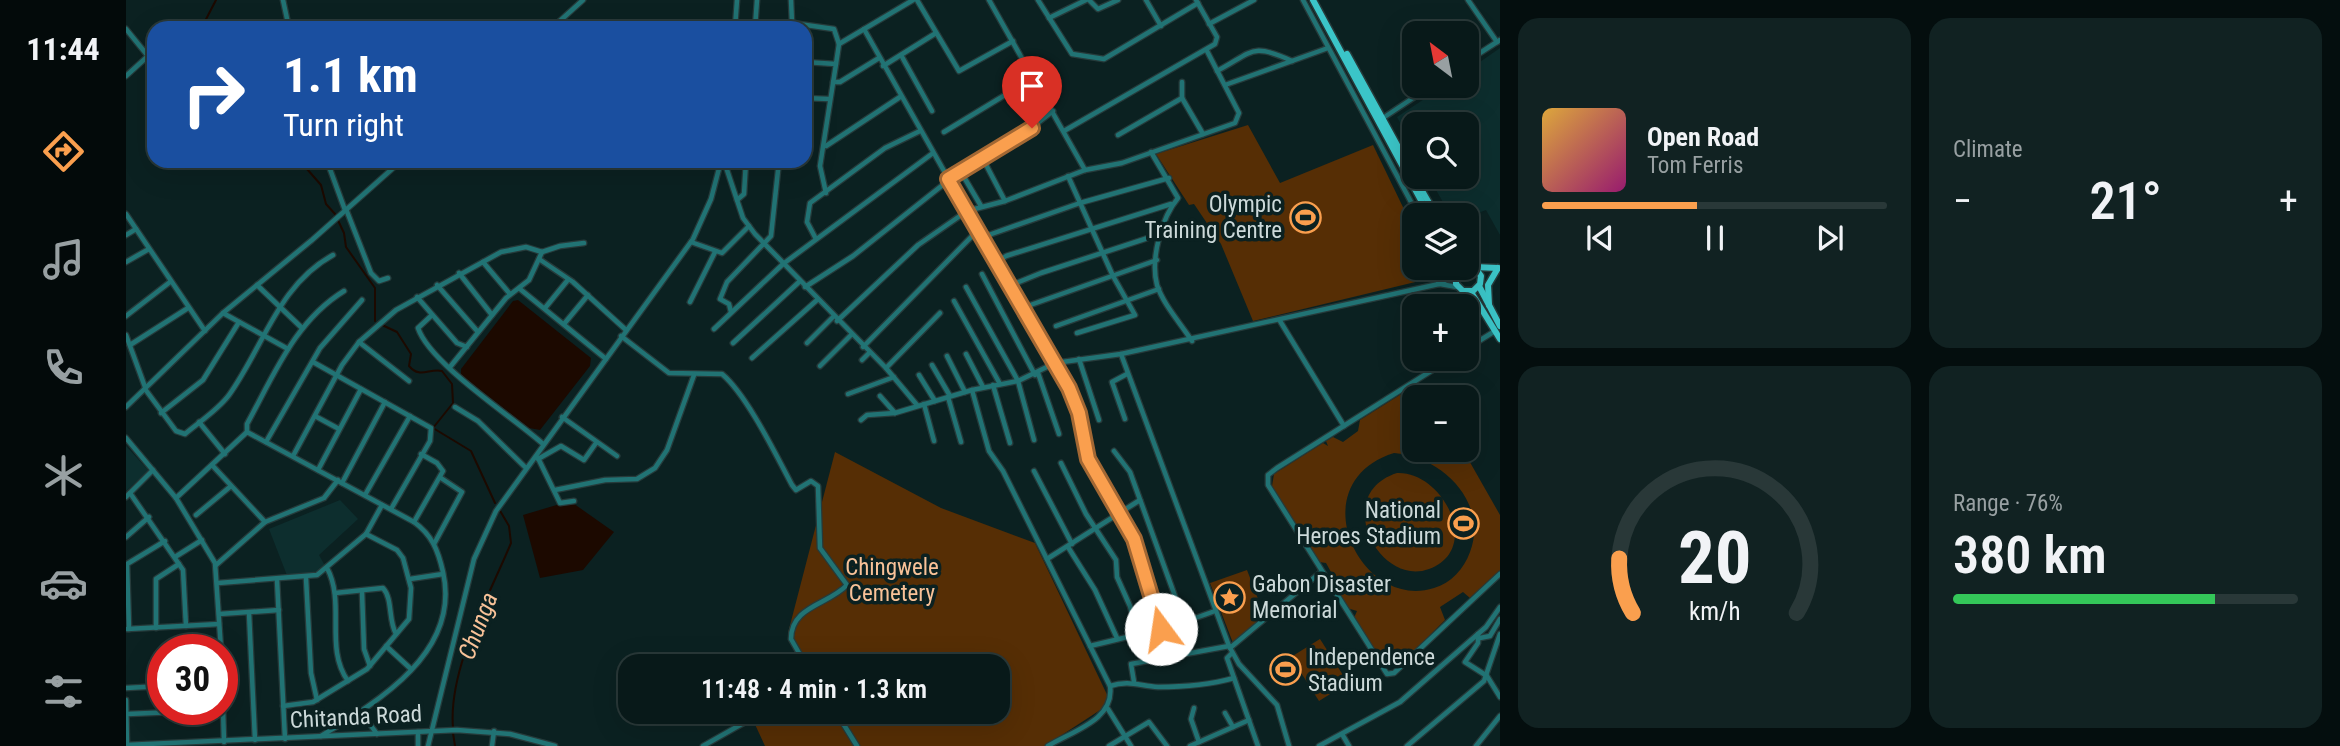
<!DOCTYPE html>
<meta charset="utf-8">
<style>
body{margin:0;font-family:"Roboto Condensed",sans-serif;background:#122;color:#f1f3f6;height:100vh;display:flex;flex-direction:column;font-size:26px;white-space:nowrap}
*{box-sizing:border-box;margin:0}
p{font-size:23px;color:#98a0a2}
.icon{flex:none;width:38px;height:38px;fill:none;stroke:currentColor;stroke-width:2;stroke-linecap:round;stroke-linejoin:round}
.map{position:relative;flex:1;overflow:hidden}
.drawer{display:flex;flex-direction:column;gap:18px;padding:18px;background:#040e0e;width:840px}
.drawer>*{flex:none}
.top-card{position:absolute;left:21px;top:21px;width:665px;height:147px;border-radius:21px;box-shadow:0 7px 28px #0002,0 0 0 2px #293838;background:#1a4fa0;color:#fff;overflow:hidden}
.needle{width:46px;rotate:328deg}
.controls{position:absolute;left:1276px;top:21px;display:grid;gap:14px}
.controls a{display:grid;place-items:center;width:77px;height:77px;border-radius:14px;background:#081919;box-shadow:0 7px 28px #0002,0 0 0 2px #293838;font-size:35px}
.speed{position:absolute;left:21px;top:634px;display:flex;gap:14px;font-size:35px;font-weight:700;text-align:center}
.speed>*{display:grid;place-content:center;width:91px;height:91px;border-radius:50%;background:#081919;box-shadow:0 7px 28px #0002,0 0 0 2px #293838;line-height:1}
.speed .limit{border:10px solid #d22;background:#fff;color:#111}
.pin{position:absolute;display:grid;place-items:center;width:60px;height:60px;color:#fff;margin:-72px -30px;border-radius:50% 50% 50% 0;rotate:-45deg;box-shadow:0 0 7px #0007}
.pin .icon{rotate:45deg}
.me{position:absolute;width:77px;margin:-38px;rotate:346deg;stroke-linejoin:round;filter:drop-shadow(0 0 5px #0008)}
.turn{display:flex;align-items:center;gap:24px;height:147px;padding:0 21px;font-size:32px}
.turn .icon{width:91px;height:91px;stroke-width:2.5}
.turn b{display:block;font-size:49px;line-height:60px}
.big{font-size:52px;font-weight:600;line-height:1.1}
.drawer .card{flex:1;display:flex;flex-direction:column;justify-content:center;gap:10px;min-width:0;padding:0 24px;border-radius:21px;background:#122}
.drawer .dial{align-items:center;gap:0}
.dial svg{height:182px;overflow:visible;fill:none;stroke:#293838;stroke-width:7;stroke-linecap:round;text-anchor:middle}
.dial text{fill:#f1f3f6;stroke:none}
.song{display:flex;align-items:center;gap:21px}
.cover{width:84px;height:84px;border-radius:10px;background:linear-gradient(135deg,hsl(40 70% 55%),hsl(320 70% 35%))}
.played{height:7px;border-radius:4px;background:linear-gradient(90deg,#fa9f4e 45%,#293838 45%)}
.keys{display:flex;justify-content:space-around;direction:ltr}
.heat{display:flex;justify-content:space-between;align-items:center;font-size:38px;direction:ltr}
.charge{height:10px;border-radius:5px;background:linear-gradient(90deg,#34c759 76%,#293838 0)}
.drawer .tiles{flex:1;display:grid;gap:18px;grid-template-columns:repeat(2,1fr)}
.trip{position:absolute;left:492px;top:654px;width:392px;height:70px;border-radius:21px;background:#081919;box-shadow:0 7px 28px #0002,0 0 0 2px #293838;font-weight:600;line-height:70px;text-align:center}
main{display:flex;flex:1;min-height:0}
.menu{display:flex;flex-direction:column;width:126px;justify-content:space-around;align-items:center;background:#030a0a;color:#98a0a2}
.menu .icon{width:49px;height:49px}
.menu .selected{color:#fa9f4e}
.menu b{font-size:32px;color:#f1f3f6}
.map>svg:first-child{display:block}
.built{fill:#0d2e2e}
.green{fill:#562e05;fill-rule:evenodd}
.water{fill:#1c0900}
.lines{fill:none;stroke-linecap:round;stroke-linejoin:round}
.stream{stroke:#1c0900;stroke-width:2}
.minor-casing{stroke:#263b3b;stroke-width:7}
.major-casing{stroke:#263b3b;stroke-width:9}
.minor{stroke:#217374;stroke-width:4.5}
.major{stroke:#3bc5c8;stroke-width:6}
.route-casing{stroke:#a26733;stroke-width:18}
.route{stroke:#fa9f4e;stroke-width:12}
.labels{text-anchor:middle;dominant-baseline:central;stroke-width:7;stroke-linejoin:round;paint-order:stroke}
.poi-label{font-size:23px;fill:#ccd9d9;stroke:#0b2121;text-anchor:end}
.park-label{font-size:23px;fill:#f8c298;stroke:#0b2121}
.street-label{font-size:23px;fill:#ccd9d9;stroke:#0b2121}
.water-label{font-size:24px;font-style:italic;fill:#f8c298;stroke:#0b2121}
</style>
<main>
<nav class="menu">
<b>11:44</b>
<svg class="icon selected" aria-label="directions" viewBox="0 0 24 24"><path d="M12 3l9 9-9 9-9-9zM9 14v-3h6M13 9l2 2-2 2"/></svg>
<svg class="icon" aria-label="music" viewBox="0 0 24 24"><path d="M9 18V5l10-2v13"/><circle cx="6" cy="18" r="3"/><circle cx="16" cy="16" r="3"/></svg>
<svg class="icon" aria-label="phone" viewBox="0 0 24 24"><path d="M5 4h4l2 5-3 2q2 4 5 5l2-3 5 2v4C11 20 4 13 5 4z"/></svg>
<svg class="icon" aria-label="climate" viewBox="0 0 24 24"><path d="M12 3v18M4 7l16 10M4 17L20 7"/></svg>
<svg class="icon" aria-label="car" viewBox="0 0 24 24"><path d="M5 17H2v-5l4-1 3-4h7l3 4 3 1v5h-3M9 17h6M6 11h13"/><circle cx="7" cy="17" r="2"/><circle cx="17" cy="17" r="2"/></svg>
<svg class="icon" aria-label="filters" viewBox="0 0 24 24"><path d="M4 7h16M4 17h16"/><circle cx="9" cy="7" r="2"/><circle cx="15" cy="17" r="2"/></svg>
</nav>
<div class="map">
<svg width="1374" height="746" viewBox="0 0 1374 746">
<rect width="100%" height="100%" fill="#0b2121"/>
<g class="built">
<path d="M1374,48V235L1360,210L1341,217L1324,215L1303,177H1340V124H1288V148L1271,117L1318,86H1340L1341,71Z"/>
<path d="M0,446L23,471L0,491Z"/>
<path d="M214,500L232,519L193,555L199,566L184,575L162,578L143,529Z"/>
</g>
<g class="green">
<path d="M1122,125L1154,183L1247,145L1288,230V268H1303L1306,278L1127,321L1095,244L1068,204L1063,205L1030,154Z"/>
<path d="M1288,386L1300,389L1305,397H1288V450H1337L1374,515V571L1344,598L1337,592L1314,607L1319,620L1276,663L1256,662L1228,618L1231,611L1221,608L1208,587L1210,581L1200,563L1193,562L1146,486L1148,474L1197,443L1202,446L1200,441L1207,437L1217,442L1232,431L1234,420ZM1268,453C1315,456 1363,502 1344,552C1338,569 1325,583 1308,588C1234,612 1173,483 1268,453Z"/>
<path d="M709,452L815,508L909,543L985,703L919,746H639L626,718L635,712H872V667H683L662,633Z"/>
<path d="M1271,473C1317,471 1357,549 1303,569C1253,588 1205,494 1271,473Z"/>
<path d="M1121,570L1139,617L1107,643L1084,583Z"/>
<path d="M1194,639L1222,683L1193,701L1165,657Z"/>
</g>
<g class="water">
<path d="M392,300L465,358L464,366L414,430L403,428L335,375V369L387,301Z"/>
<path d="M444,501L488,532L457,570L414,578L397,515Z"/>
</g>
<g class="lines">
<g class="stream">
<path d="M82,28L77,25L90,0"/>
<path d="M174,161L195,185L200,204L209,214L218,233L220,247L249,288V321"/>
<path d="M254,324L271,332L285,354L283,366C294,379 303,368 316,371L326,384L327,403L307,428L345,451L369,503"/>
<path d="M327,728C322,669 363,596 385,543L383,526L373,509"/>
<path d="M327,733L329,746"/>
</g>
<defs>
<g id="minor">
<path d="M157,0L163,28"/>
<path d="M665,0L666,23L708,29L713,44L710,64L679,62"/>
<path d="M791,0L833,71L887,41"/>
<path d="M863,0L959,170"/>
<path d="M912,0L946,54L978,59L1072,3"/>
<path d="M963,0L972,9L992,0"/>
<path d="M1020,0L1035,26"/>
<path d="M1177,0L1292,215"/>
<path d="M1342,0L1371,42"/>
<path d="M923,18L960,0"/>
<path d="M1083,24L1128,0"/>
<path d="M426,28L457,0"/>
<path d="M609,28L611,0"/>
<path d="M629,28L631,0"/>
<path d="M0,29L22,56L0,76"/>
<path d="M738,29L902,320L938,377L953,413L962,459L1008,539L1035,629"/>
<path d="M713,44L787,0"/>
<path d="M775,55L806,111"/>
<path d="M1340,62L1374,40"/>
<path d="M757,66L810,33"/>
<path d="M1091,71C1127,52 1125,42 1166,61"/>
<path d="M707,82H714L753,58"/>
<path d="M1099,85L1202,48"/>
<path d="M679,98L703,99"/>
<path d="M1056,98L1077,134"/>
<path d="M1257,118L1305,86"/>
<path d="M938,131L1089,44L1091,37L1070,0"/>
<path d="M818,132L907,78"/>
<path d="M992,135L1056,98V82"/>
<path d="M700,146L774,97"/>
<path d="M1025,152L1052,198C1036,217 1024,258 1031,285C1037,304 1055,324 1066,341"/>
<path d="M857,159L879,201"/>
<path d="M201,161L219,210"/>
<path d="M598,161L617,218L629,234L760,368L791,405"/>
<path d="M835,172L855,206"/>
<path d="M942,176L987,276L1009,315L951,333"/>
<path d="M822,179L895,136L927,111"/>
<path d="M700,193L694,166L710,64"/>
<path d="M611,200L618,194L620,161"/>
<path d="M220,209L245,273L253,281L262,278"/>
<path d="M0,214L79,331"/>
<path d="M0,235L10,229"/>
<path d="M857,237L954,203L1043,178"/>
<path d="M690,239L681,222L684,203L759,148L794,131"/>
<path d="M565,242L596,253L623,226"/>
<path d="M413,259L447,282L500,330"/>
<path d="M0,262L23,249"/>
<path d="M357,262L384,294"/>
<path d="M871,262L880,256L1045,204"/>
<path d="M1308,268L1313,284"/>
<path d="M333,273L366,315"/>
<path d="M856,274L909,375"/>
<path d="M1314,284L1331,287"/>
<path d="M131,285L176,328"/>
<path d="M311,285L352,332"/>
<path d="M883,286L915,273L1034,234"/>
<path d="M679,287L727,256L823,180"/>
<path d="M840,287L892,381L908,440"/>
<path d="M394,289L480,359"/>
<path d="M291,297L331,343L341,347"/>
<path d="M828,301L874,384"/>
<path d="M564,302L589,252"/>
<path d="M419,308L441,281"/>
<path d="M896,308L1031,260"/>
<path d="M605,312L603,304L594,299L601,282L645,236L653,161"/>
<path d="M97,313L162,349"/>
<path d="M306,315L292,328C304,364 387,417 417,444"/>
<path d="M0,316L44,282"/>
<path d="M711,321L792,245L841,211L879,201L959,170L996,163L1109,123L1113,113L1081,51"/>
<path d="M1154,321L1218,426"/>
<path d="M438,324L462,295"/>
<path d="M930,326L1033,289"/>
<path d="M588,329L657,264L807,153"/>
<path d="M0,335L19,387"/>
<path d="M495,336L543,373L596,374C621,395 650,455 666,485L670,490L685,481L692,486L694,548L721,585C702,605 665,606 665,639L681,667"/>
<path d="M233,342L270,310L375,252L400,247L416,252L434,246L458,243"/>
<path d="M607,343L673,282"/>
<path d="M681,343L707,317"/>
<path d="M4,345L62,308"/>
<path d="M737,347L852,230"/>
<path d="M1340,349L1369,331"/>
<path d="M840,354L857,387"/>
<path d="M821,356L839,392"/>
<path d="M626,358L691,300"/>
<path d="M953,359L973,420"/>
<path d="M1324,359L1151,468L1142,475V485L1261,674L1268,673L1374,574"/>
<path d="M736,360L743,353"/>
<path d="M187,362L305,428L304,441L265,509"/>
<path d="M806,365L824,396"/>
<path d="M694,366L725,335"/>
<path d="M324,367L380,298L403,280L416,252"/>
<path d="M760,368L814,313"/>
<path d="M912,373L933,434"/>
<path d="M793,375L809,401"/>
<path d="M867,385L884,443"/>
<path d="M19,389L50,431L59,434C73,422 92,410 103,395C138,346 152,285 207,255"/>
<path d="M846,390L863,451L877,471L984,686C989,720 946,731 922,746"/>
<path d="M722,394L768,377"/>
<path d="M754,396L769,413"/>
<path d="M822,397L835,442"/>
<path d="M798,404L808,441"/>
<path d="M0,407L97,313L186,240L275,161"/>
<path d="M329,407L352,421L400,468"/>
<path d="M35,413L77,380L113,322"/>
<path d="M189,416L213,429"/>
<path d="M436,417L491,456"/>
<path d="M999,419L986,382L1001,374"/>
<path d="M735,420L741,415L769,413L846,390L892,381L929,363L995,354"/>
<path d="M73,422L99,454"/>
<path d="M121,432V424C148,375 169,321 218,291"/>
<path d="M0,438L50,498L89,563L95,649"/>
<path d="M140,442L194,348L236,300"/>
<path d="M988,451L1004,472L1058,621"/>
<path d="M167,456L216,365L233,342L283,381"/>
<path d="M412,458L434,503L448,501"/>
<path d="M412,459L435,446L458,460L470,443"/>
<path d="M935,463L960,514L990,560L991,577L1004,606L1011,634"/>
<path d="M86,465L139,522"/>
<path d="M192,470L235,389"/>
<path d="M908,471L946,544"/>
<path d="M216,483L259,402"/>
<path d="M429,490L479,480L511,479L529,468L541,450L568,375"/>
<path d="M4,493L57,570L60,626"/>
<path d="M239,495L284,416"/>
<path d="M0,497L27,470"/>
<path d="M50,498L121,432L288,522C306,535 312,550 317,572C335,652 253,701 195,736"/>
<path d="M70,515L105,486"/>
<path d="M288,522L317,471L311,463L295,454"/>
<path d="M0,537L23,517"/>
<path d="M308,544L336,492L315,478"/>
<path d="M942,547L969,590L991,638"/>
<path d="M49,557L76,540"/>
<path d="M921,559L1014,500"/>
<path d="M90,565L139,522L198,498L212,480"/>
<path d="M201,568C220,603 198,648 222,681"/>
<path d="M180,578L185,673L191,700"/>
<path d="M284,579L317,574"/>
<path d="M151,580L159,739"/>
<path d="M92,583L191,575L240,534L256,505"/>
<path d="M236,592L238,649L244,666"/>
<path d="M209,593L257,588C267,599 262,620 270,634"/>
<path d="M123,613L129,740"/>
<path d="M93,614L153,610"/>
<path d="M30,628V579L53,564"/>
<path d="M1,629L93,624"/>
<path d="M3,629L1,564L39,541"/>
<path d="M1013,634L1023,659"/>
<path d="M1352,634V643L1339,662L1361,676L1374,697"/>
<path d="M1354,638L1364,636L1374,619"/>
<path d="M260,646L285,669"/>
<path d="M964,646L1047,626L1089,611"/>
<path d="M1104,648L1195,572"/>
<path d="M1106,653L1101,658L1132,746"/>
<path d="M96,675L98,742"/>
<path d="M1008,682L1005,664L1103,646"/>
<path d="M32,686L31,660L37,658"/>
<path d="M984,686C1003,680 1014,686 1032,687C1059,687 1083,685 1108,678"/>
<path d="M0,688L37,686"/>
<path d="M0,700L1,745"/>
<path d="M157,706L187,702L241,669L283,619L285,588L277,558L271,550L240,534"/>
<path d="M1068,708L1065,719L1073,742"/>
<path d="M982,709L1005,746"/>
<path d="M235,712L251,734"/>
<path d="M710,712L731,746"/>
<path d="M1099,713L1107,727"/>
<path d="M1,714L97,710"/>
<path d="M292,732V746"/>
<path d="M1216,734L1223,746"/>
<path d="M0,745L331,730L384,734L429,746"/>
<path d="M302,746L348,559L370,511L567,239L585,199L595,161"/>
<path d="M366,746L368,731"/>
<path d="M577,746L637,712"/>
<path d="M983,746L1023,722L1041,746"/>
<path d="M1064,746L1123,720"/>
<path d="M1163,746L1151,705L1113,664L1103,646L995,354L1313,284L1330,274"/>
<path d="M1193,746L1274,702L1360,627L1374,607"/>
<path d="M1281,746L1358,681L1374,634"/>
<path d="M1350,746L1374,716"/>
</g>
<g id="major">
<path d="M1187,0L1303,215"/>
<path d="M1221,54L1288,176"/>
<path d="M1288,177L1310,215"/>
<path d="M1348,267L1372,268"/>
<path d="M1335,268L1330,274V284L1337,291H1347L1354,284L1355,276L1350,269L1340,266"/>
<path d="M1353,286L1374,326"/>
<path d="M1345,292L1374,339"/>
<path d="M1363,305L1362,285L1372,268"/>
</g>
</defs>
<use href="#minor" class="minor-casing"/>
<use href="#major" class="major-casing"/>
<use href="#minor" class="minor"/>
<use href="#major" class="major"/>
</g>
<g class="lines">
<defs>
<path id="route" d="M906,128L822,179L943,388L953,413L962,459L1008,539L1035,629"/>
</defs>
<use href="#route" class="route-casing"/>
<use href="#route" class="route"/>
</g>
<defs>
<symbol id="stadium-ring" viewBox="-11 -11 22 22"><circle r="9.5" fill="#0b2121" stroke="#fa9f4e" stroke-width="1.5"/><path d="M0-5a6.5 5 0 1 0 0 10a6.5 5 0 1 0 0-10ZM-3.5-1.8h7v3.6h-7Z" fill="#fa9f4e"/></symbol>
<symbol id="sight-ring" viewBox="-11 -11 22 22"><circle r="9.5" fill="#0b2121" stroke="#fa9f4e" stroke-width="1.5"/><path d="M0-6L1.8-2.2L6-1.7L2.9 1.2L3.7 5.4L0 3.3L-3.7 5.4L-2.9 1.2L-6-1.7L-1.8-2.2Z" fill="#fa9f4e"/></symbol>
</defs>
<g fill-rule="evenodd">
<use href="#stadium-ring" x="1162" y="200" width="35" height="35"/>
<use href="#stadium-ring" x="1320" y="506" width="35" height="35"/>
<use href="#sight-ring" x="1086" y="580" width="35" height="35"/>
<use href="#stadium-ring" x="1142" y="652" width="35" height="35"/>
</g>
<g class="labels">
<g class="poi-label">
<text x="1156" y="204">Olympic<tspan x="1156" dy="26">Training Centre</tspan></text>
<text x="1315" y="510">National<tspan x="1315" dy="26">Heroes Stadium</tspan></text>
<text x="1126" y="584" text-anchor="start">Gabon Disaster<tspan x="1126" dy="26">Memorial</tspan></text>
<text x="1182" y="657" text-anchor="start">Independence<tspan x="1182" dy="26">Stadium</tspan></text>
</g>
<g class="park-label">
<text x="766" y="567">Chingwele<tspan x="766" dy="26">Cemetery</tspan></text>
</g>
<g class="street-label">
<text transform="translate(230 717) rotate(-3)">Chitanda Road</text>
</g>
<g class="water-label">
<text transform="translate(352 626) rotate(-69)">Chunga</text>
</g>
</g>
</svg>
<div class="controls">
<a><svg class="needle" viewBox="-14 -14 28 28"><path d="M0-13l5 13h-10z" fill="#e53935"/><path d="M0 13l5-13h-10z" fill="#98a0a2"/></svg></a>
<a><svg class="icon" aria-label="search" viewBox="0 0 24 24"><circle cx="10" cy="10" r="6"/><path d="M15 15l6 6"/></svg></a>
<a><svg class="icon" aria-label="layers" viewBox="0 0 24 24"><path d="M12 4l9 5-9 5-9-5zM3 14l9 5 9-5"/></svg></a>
<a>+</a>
<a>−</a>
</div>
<div class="speed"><div class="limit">30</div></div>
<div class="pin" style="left:906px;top:128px;background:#d93025"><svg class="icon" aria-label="arrive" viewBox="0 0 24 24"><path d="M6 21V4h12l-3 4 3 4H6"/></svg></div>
<svg class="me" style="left:1035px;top:629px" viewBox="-20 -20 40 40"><circle r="19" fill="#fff"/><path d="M0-13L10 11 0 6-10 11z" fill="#fa9f4e"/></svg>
<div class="trip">11:48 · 4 min · 1.3 km</div>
<div class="top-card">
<div class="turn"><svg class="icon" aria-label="right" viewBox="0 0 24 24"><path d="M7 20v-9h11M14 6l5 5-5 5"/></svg><div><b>1.1 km</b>Turn right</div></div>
</div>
</div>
<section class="drawer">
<div class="tiles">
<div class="card">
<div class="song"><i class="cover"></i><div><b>Open Road</b><p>Tom Ferris</p></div></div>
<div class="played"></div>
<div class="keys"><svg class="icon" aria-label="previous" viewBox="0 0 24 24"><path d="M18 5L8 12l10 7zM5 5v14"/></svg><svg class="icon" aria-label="pause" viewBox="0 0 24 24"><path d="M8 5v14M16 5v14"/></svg><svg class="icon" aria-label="next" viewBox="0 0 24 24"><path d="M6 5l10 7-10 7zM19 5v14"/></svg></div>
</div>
<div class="card"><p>Climate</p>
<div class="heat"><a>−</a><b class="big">21°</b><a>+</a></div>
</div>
<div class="card dial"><svg viewBox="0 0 100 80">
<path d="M14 69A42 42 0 1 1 86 69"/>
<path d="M14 69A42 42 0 0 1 8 45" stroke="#fa9f4e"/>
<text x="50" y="56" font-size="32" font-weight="700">20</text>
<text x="50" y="72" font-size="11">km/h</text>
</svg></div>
<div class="card"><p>Range · 76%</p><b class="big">380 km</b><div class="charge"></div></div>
</div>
</section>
</main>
